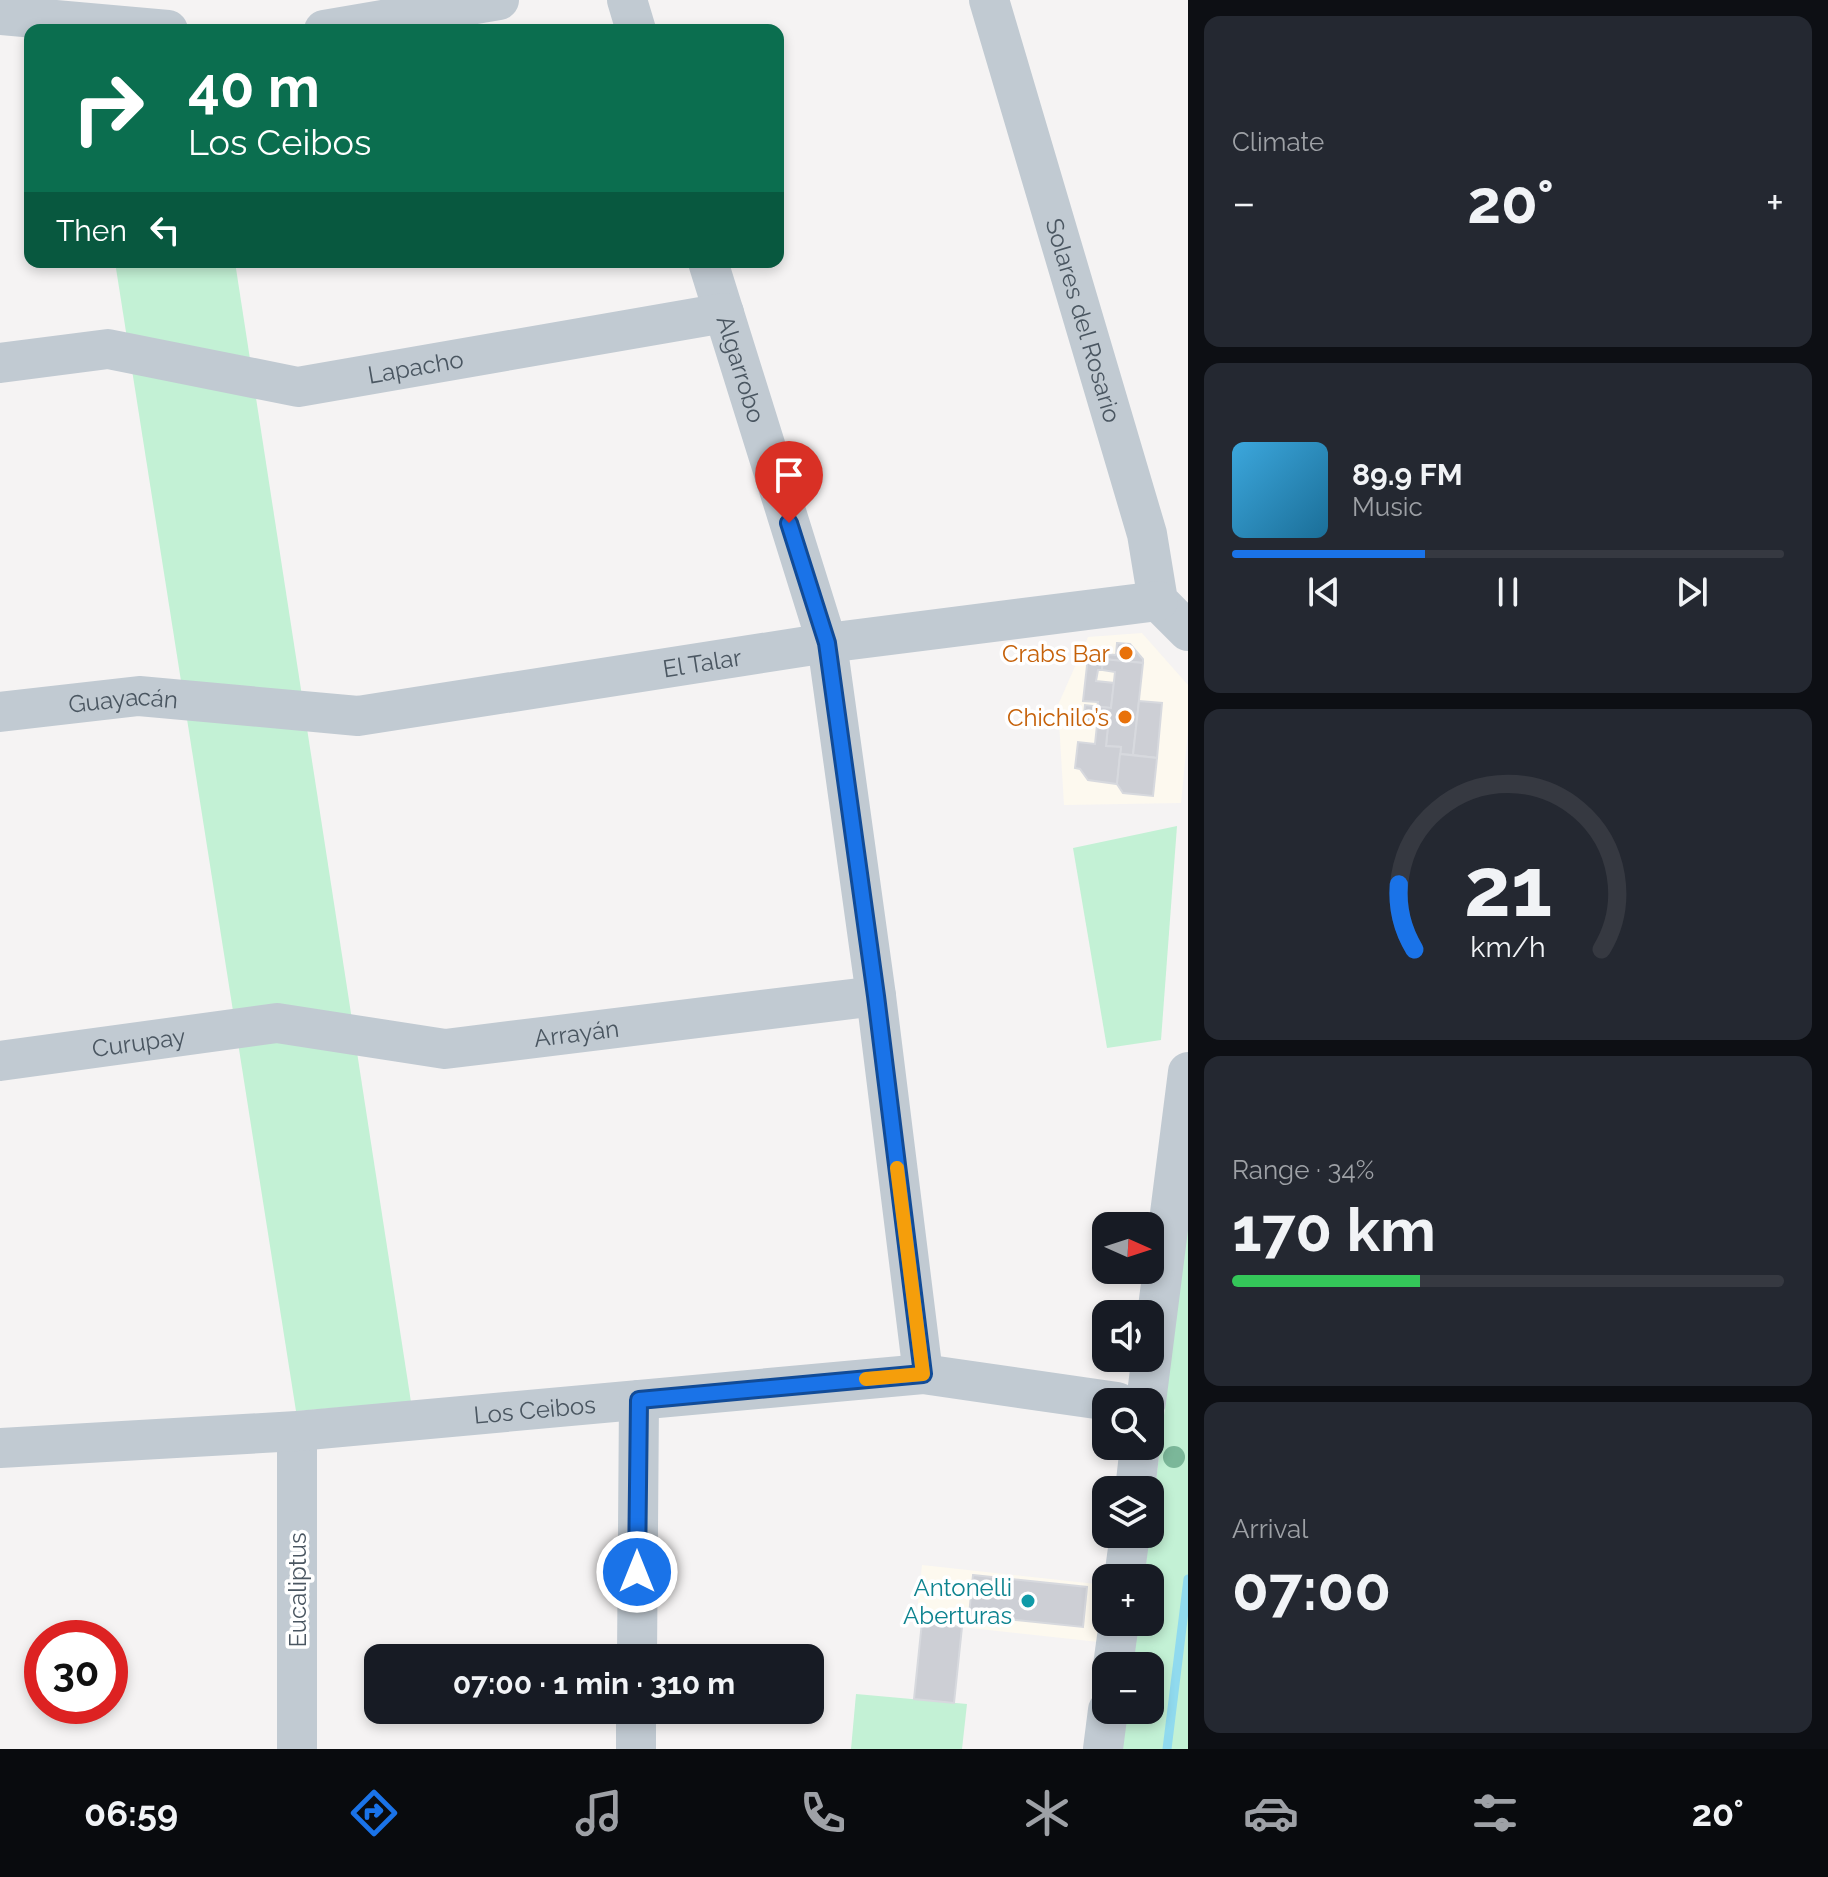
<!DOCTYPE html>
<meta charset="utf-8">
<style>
body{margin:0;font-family:Raleway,sans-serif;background:#242831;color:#f1f3f6;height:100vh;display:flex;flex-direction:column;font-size:30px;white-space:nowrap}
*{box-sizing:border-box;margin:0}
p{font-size:26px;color:#9ea1a6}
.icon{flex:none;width:44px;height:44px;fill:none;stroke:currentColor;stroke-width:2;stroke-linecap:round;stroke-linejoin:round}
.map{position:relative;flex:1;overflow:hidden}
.sheet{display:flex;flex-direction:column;gap:16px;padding:16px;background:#0d0f14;width:640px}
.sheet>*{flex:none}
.guide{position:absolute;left:24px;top:24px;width:760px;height:244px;border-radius:16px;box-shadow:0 4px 12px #0003;background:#0b6e4f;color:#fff;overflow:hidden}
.needle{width:52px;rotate:93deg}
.buttons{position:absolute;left:1092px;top:1212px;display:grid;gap:16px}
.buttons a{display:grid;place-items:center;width:72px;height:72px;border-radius:16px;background:#171b24;box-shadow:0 4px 12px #0003;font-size:40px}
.speed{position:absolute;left:24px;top:1620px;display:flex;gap:16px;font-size:40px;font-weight:700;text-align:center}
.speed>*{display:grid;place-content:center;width:104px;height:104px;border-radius:50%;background:#171b24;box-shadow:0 4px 12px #0003;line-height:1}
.speed .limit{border:12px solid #d22;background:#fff;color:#111}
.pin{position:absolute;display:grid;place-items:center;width:68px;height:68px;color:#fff;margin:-82px -34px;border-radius:50% 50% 50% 0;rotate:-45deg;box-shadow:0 0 8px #0007}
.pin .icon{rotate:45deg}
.me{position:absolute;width:88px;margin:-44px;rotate:0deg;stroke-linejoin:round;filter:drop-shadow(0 0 6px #0008)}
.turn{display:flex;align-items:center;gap:28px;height:168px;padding:0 32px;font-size:36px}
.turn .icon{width:104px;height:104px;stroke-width:2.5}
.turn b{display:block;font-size:56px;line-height:68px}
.then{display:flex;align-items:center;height:76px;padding:0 32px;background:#0003;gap:16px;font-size:30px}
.big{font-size:60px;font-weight:700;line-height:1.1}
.sheet .widget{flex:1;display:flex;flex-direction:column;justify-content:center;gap:12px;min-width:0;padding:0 28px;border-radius:16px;background:#242831}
.sheet .dial{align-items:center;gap:0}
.dial svg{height:208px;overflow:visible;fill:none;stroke:#363941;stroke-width:7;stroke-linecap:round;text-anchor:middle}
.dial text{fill:#f1f3f6;stroke:none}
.song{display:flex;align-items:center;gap:24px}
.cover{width:96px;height:96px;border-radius:12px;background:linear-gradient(135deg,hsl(200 70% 55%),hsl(200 70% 35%))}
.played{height:8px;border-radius:4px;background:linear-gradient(90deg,#1a73e8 35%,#363941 35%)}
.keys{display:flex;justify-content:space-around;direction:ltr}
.heat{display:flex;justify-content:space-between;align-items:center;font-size:44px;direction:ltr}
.charge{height:12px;border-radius:6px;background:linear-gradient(90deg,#34c759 34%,#363941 0)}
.trip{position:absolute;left:364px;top:1644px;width:460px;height:80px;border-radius:16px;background:#171b24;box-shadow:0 4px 12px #0003;font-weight:700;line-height:80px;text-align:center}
.dock{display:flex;height:128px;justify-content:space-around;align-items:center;background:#090b0e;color:#9ea1a6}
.dock .icon{width:56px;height:56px}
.dock .active{color:#1a73e8}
.dock b{font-size:36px;color:#f1f3f6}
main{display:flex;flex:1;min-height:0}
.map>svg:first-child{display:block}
.commercial{fill:#fdf9ef}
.green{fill:#c3f1d5}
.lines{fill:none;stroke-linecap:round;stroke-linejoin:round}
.stream{stroke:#90daee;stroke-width:9}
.building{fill:#cdcfd5;stroke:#d7d9de;stroke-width:2}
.minor{stroke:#c1cad2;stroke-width:40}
.tree{fill:#7bb799}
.route-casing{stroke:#114b97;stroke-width:20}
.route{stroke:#1a73e8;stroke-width:14}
.slow{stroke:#f59e0b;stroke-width:14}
.food-dot{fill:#e8710a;stroke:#fff;stroke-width:3}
.culture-dot{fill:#0f9aa8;stroke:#fff;stroke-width:3}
.labels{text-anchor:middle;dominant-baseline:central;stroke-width:7;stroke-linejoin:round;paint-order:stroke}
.street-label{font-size:24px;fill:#4a5661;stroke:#fff}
.food-label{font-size:24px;fill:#c56008;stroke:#fff;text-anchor:end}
.culture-label{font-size:24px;fill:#0d838f;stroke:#fff;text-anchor:end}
</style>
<main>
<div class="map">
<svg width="1188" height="1749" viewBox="0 0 1188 1749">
<rect width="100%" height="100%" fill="#f5f3f3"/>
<g class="commercial">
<path d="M1142,633L1188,685V731L1181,803L1064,805L1058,705L1088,637Z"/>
<path d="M922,1565L1105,1585L1099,1642L916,1622Z"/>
</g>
<g class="green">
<path d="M115,262H235L411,1402L296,1411Z"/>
<path d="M1177,826L1161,1040L1107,1048L1073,848Z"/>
<path d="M1188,1220V1749H1121L1126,1710H1150V1666H1132L1138,1622H1150V1578H1144Z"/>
<path d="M856,1694L967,1704L962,1749H851Z"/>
</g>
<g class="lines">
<path class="stream" d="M1167,1749L1188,1579"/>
</g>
<g class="building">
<path d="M1117,643L1130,644L1143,659V663L1103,659L1104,654L1116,655Z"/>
<path d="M1088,657L1103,659L1102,670H1098L1096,681L1114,683L1111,708L1097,707L1098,702L1083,701Z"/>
<path d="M1103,659L1143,663L1133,755L1120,754L1121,747L1106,746L1108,726L1083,723L1085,705L1111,708L1115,672L1102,670Z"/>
<path d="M1139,701L1162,703L1157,758L1133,755Z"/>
<path d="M1097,725L1108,726L1106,746L1121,747L1117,784L1088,780L1080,769L1075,768L1078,742L1095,744Z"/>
<path d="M1120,754L1157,758L1153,796L1123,793L1117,784Z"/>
<path d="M973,1575L1087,1587L1083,1627L969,1615Z"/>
<path d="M922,1622L962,1627L954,1703L914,1699Z"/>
</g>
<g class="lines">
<g class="minor">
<path d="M627,0L636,30"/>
<path id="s1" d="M989,0L1147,534L1158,601L1188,631"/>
<path d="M0,15L168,30"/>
<path d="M324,30L499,0"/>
<path id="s2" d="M708,262L827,643L876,996L923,1374"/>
<path id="s3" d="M0,363L108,349L298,387L724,313"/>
<path id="s4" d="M0,712L139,696L358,716L827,643L1158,601"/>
<path id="s5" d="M0,1061L277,1023L445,1049L876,996"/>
<path d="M1146,1402L1188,1072"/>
<path d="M297,1431V1749"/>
<path id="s6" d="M0,1448L297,1431L923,1374L1117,1402"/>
<path d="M1135,1490L1140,1446"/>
<path d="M1124,1578L1130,1534"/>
<path d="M637,1658L639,1400"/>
<path d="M1113,1666L1119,1622"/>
<path d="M636,1749V1710"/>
<path d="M1103,1749L1108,1710"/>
</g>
</g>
<circle class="tree" cx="1174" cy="1457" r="11"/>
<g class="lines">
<defs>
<path id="route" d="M637,1572L639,1400L923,1374L876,996L827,643L789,523"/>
</defs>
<use href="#route" class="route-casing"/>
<use href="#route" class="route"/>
<path class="slow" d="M866,1379L923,1374L897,1168"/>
</g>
<g class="food-dot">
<circle cx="1126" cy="653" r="8"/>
<circle cx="1125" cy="717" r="8"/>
</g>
<circle class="culture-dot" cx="1028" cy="1601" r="8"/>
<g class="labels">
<g class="street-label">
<text stroke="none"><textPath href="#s1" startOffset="334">Solares del Rosario</textPath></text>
<text stroke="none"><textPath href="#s3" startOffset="422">Lapacho</textPath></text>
<text stroke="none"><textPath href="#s2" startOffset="112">Algarrobo</textPath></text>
<text stroke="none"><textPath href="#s4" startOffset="708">El Talar</textPath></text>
<text stroke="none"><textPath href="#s4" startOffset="124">Guayacán</textPath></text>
<text stroke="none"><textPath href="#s5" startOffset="582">Arrayán</textPath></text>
<text stroke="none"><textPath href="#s5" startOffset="140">Curupay</textPath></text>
<text stroke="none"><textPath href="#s6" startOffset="536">Los Ceibos</textPath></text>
<text transform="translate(297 1590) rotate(-90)">Eucaliptus</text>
</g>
<g class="food-label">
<text x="1110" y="653">Crabs Bar</text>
<text x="1109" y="717">Chichilo’s</text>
</g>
<g class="culture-label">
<text x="1012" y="1587">Antonelli<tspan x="1012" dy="28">Aberturas</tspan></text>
</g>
</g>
</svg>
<div class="buttons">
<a><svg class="needle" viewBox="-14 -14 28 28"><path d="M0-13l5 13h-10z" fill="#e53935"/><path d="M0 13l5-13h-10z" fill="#9ea1a6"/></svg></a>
<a><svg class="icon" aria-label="sound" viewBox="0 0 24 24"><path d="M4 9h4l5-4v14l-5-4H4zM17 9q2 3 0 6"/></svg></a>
<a><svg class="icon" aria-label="search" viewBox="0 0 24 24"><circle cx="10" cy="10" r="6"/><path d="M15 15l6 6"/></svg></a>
<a><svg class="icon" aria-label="layers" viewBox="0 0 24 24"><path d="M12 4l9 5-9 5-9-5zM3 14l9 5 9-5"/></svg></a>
<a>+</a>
<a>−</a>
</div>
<div class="speed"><div class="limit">30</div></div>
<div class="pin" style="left:789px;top:523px;background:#d93025"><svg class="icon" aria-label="arrive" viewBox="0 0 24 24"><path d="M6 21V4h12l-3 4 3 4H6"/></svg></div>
<svg class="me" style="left:637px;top:1572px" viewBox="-20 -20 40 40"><circle r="17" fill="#1a73e8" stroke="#fff" stroke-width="3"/><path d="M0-11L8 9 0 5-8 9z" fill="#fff"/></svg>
<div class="trip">07:00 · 1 min · 310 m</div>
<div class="guide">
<div class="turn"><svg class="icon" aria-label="right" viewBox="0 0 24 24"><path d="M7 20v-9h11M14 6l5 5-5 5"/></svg><div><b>40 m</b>Los Ceibos</div></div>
<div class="then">Then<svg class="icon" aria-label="left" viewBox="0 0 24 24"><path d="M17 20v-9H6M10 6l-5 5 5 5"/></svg></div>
</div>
</div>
<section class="sheet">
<div class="widget"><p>Climate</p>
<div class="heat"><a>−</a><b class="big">20°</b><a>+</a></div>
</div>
<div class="widget">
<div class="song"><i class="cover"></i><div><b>89.9 FM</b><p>Music</p></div></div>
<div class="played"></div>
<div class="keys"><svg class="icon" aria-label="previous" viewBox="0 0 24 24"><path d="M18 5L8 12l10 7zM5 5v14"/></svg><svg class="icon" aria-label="pause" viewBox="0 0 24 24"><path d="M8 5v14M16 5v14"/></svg><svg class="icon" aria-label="next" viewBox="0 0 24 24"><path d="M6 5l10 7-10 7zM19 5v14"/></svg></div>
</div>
<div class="widget dial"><svg viewBox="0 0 100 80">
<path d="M14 69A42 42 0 1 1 86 69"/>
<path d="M14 69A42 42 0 0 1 8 44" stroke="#1a73e8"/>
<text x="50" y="56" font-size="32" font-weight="700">21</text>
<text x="50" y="72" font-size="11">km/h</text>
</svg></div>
<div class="widget"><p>Range · 34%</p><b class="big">170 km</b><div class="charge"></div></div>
<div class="widget"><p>Arrival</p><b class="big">07:00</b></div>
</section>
</main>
<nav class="dock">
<b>06:59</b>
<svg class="icon active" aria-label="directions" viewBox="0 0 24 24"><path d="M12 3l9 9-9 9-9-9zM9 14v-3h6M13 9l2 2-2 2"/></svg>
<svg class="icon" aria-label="music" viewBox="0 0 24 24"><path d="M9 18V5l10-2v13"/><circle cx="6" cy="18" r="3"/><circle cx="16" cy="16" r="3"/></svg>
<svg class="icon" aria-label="phone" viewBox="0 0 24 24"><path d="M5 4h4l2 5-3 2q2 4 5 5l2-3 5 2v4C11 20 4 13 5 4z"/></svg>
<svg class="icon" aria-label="climate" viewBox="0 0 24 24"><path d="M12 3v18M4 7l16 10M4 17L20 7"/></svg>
<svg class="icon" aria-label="car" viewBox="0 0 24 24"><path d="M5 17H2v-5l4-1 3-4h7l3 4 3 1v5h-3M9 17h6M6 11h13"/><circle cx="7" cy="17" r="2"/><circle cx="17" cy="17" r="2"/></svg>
<svg class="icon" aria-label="filters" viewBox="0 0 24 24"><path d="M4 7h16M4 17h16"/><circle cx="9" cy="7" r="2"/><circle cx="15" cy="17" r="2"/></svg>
<b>20°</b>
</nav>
